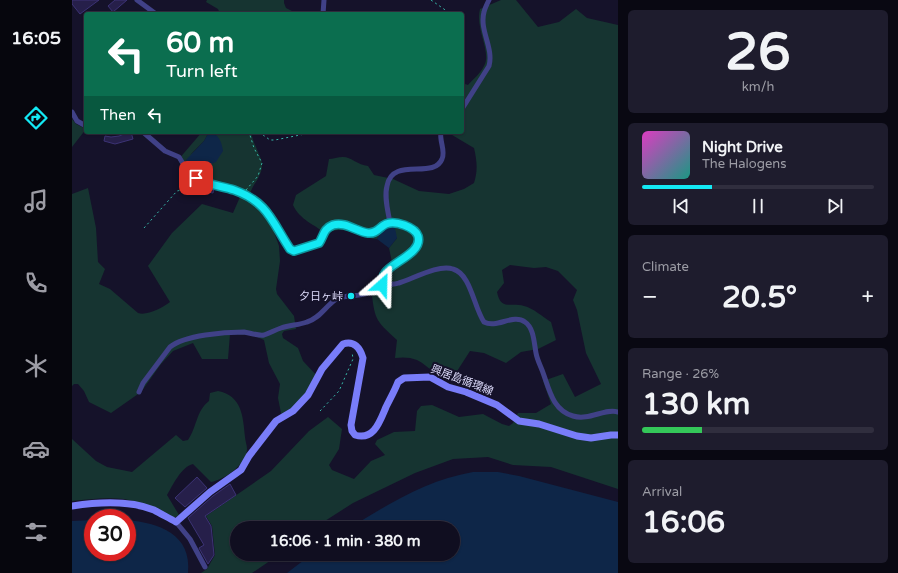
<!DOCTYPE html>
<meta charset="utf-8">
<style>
body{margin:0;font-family:"Varela Round","Noto Sans JP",sans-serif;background:#1e1c2d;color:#f1f3f6;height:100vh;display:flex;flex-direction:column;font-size:15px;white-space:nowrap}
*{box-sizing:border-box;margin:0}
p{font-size:13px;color:#9c9ca5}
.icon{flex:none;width:22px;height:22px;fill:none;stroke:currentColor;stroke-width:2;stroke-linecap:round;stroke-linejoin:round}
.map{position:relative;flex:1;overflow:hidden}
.drawer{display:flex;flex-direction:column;gap:10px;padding:10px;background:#090812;width:280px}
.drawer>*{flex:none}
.banner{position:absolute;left:12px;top:12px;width:380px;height:122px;border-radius:4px;box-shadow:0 1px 3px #0004,0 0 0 1px #302e3e;background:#0b6e4f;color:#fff;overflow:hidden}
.speed{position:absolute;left:12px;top:509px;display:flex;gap:8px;font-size:20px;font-weight:700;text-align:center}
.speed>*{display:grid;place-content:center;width:52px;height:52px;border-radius:50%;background:#100e20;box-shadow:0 1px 3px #0004,0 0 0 1px #302e3e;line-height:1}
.speed .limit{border:6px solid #d22;background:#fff;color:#111}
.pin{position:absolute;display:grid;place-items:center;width:34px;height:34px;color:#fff;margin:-17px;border-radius:8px;box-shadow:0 2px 6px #0006}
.me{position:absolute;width:44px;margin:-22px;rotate:25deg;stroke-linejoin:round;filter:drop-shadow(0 0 3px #0008)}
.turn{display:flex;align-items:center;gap:14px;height:84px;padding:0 16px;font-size:18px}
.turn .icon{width:52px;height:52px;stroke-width:2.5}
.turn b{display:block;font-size:28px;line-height:34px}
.then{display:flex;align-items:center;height:38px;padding:0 16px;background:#0003;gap:8px;font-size:15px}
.big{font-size:30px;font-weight:700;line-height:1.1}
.drawer .widget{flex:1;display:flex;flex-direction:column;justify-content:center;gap:6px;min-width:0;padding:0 14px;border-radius:6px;background:#1e1c2d}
.drawer .dial{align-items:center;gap:0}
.dial b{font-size:52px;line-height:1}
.song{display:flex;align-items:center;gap:12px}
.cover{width:48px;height:48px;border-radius:6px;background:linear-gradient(135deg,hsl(310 70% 55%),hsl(170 70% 35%))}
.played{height:4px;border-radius:2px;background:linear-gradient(90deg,#13e9f4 30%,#302e3e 30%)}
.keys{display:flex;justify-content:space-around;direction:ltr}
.heat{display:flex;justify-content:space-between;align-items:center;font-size:22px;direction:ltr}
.charge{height:6px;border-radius:3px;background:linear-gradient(90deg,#34c759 26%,#302e3e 0)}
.trip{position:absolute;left:158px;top:521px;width:230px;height:40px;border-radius:20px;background:#100e20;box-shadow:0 1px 3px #0004,0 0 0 1px #302e3e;font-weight:700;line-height:40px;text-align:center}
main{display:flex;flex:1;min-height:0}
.tab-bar{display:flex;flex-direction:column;width:72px;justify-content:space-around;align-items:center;background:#06060d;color:#9c9ca5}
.tab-bar .icon{width:28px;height:28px}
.tab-bar .active{color:#13e9f4}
.tab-bar b{font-size:18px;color:#f1f3f6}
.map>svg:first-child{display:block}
.green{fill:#163431}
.water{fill:#0e2648}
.building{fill:#261f4a;stroke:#3c3375}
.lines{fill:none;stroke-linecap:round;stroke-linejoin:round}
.path{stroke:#37b8a9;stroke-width:1;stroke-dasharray:2 3;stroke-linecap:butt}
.street{stroke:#404187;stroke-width:5}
.secondary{stroke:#797df9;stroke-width:7}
.route-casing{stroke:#0c979f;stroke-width:10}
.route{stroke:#13e9f4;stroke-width:7}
.poi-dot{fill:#13e9f4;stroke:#15122a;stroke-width:1.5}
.labels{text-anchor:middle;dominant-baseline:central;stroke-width:4;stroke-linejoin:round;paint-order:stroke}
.poi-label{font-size:11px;fill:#dfddfd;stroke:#15122a;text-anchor:end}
.street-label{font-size:11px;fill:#dfddfd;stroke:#15122a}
</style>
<main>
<nav class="tab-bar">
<b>16:05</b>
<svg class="icon active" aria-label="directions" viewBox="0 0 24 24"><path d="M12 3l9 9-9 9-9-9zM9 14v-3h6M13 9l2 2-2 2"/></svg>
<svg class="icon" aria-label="music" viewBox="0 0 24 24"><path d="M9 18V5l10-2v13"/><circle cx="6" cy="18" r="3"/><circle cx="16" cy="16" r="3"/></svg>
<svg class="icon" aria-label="phone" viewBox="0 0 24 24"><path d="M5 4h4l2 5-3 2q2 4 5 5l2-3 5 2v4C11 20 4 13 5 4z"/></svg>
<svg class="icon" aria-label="climate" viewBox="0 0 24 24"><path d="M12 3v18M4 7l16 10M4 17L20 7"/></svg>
<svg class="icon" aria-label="car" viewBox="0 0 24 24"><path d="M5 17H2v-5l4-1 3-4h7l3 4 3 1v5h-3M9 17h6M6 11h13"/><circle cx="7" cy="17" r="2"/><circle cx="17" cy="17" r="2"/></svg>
<svg class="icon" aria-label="filters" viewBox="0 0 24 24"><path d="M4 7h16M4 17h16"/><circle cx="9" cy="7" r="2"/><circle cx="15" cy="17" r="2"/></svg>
</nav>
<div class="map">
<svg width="546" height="573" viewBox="0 0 546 573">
<rect width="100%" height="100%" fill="#15122a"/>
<g class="green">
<path d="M135,0H212V3L214,8L226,14H148L146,9L134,2Z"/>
<path d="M429,0H444L466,27L487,22L504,9L515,18L546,25V489L479,467L441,465L416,457L381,459L343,473L281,503L242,528H165V554H208L180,573H129L135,569L143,555L140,526L134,516L199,471L237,431L256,417L270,429L267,449L257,465L260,470L282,479L299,461L313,455L303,444L305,440L322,432L343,431L345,411L349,406L360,405L387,417L411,414L430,424L437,426L441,423L446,413H464L479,404L471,381L491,374L503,397L529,384L514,353L505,310L501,300L505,290L486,271L474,267L462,268L438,265L430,270L432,283L425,292C429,311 438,302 452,306C461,308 471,317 479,322L484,340L466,349L449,352L434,363L412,353L398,351L380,379C364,380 358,366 345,360C338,357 330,357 323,358L325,340C302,319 303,319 299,288L305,284L312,269L320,262L317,248L325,238L313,228L305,239C287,238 271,223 254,234C242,224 228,220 221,205L224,195L254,176L257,159C261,159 266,157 271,157C279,157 286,165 296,166L302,175L321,179L347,191L377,194L392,189L402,183C406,171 405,161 402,148L375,132H390V83L396,85C401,79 409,73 412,66C420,52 403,30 408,9Z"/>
<path d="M0,119L4,124L14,129L0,147Z"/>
<path d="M130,132H137L132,141L118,155L144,135L140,132H179C180,137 182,143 184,147C188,158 193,163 188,174C185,182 180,186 178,194L197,207L200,211V226L207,246L208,261L204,289L205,294L222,316L224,329L212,331L210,334L211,338L226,348L231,361L247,378L213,419L209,413L206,398L208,384L197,363L192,340L180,335L158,334L156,359H130L121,343L101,351L89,364L69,392L39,413L17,402L12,391L6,384H2L0,386V194L16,188L24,228L26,262L33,269L27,284L38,289L66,313C75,316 90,308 98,302L76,266L100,233L130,204L161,213L168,197L146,187L124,182L112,170L106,160Z"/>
<path d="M146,391C170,396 171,416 173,437C173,440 175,445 175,449C175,464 152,480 139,482L121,464C109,467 101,485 95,495L107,515L102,518C86,511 69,502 52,499C35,497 17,499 0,501V439L24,461L35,467L60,472L104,435L111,441L116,440C125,427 124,411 137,401L138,393Z"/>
</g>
<g class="water">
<path d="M137,132C146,133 150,142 151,151L144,162L126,169L119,167L114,160L132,141Z"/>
<path d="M320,226L323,228L325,238L317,248L305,239L313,228Z"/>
<path d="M401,472H426L447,476L546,502V573H215L240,554H381V528H278C316,504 355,480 401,472Z"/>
<path d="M21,520V552H55V520C87,523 120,534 116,573H0V521Z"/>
</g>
<g class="building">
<path d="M0,0H27L8,14L0,4Z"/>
<path d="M43,0H55L41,12L36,6Z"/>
<path d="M57,132H59L61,139L43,144L32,141L33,136L39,137L47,136Z"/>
<path d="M112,173L121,181L115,187L110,182L112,179L109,176Z"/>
<path d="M126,183L142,188L141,193L124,190Z"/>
<path d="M125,477L135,488L113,507L103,498Z"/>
<path d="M158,484L164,495L133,516L139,526L142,555L136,564L127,548L132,545L116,518L141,496Z"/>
</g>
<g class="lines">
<g class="path">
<path d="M359,0L379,14"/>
<path d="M187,132L198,140H203L233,134H250L258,132"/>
<path d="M174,190L186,176L190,163L182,148L177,132"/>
<path d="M72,228L105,191L119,188L123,184"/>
<path d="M248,411L267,391L281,359L280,352"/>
</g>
<g class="street">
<path d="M65,0L84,14"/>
<path d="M251,14L252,0"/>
<path d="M390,109L417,66C422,48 407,30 412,12C413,8 415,4 417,0"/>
<path d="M0,112L5,121L14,126"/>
<path d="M34,132H47"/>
<path d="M71,132L93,151L107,157L116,172L124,178L176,196L192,207L218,249L222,251L247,243C253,236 251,229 261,225C273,221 285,232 296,233C305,234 307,227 314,224C323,220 343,227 346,237C351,253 320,262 313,273C310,277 310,281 310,285"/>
<path d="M318,223C316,211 312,197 315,186C320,156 362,180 370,159C374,151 367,141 369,132"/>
<path d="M67,392L71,383L98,347C113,335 153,332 172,332C178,333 187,336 192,335C198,333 203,330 209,328C218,325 227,325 235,322C248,318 253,307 263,300C272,294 284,297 293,294C299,292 303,288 309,286C314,284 321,285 327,283C341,279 366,264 381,269C399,274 402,308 412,322C425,329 441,313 453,322C462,328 462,343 464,353C465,359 468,365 470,370C477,388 480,410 501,416C517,421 533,408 546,412"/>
<path d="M104,522L118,539L133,567"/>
</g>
<path class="secondary" d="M0,506C26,502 57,500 82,510C89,514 97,518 104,522L138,492L169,470L177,456L204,421L221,411L236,395L250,369L271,344C282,340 288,348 291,358L279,425L280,431L283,435C302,441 308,421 314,407C318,399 323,390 326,382L332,378L358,377L376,387L394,392L425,405L447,421L467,424L505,436L519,438L539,435H546"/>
</g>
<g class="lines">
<defs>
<path id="route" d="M124,178C135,185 150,186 162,190C196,202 200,222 218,249L222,251L247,243C252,236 251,229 261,225C273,221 285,232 296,233C305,234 307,227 314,224C323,220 343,227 346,236C351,253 320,262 313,273C310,277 310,281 310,285"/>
</defs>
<use href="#route" class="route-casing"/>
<use href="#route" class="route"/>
</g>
<circle class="poi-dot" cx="279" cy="296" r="4"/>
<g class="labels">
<g class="poi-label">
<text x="271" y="296">夕日ヶ峠</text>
</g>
<g class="street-label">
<text transform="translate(390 380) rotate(21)">興居島循環線</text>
</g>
</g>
</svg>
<div class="speed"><div class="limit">30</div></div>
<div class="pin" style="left:124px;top:178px;background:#d93025"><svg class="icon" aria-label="arrive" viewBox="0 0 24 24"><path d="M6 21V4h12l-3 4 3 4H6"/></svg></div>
<svg class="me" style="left:310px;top:285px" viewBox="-20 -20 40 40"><path d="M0-17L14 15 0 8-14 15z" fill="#13e9f4" stroke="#fff" stroke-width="4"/></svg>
<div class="trip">16:06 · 1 min · 380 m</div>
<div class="banner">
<div class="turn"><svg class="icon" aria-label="left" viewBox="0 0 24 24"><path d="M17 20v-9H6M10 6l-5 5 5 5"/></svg><div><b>60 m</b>Turn left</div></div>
<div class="then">Then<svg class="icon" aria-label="left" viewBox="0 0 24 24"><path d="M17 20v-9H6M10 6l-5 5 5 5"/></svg></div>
</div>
</div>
<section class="drawer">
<div class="widget dial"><b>26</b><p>km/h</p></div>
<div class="widget">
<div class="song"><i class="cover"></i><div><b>Night Drive</b><p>The Halogens</p></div></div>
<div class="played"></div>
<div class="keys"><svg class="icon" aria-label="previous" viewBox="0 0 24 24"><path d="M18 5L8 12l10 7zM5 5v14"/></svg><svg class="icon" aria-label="pause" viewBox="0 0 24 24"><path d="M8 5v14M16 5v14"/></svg><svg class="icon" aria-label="next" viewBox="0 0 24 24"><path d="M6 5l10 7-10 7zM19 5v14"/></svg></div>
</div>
<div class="widget"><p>Climate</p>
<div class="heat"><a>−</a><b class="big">20.5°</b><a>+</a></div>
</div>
<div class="widget"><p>Range · 26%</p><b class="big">130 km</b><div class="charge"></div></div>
<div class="widget"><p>Arrival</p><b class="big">16:06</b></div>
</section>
</main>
